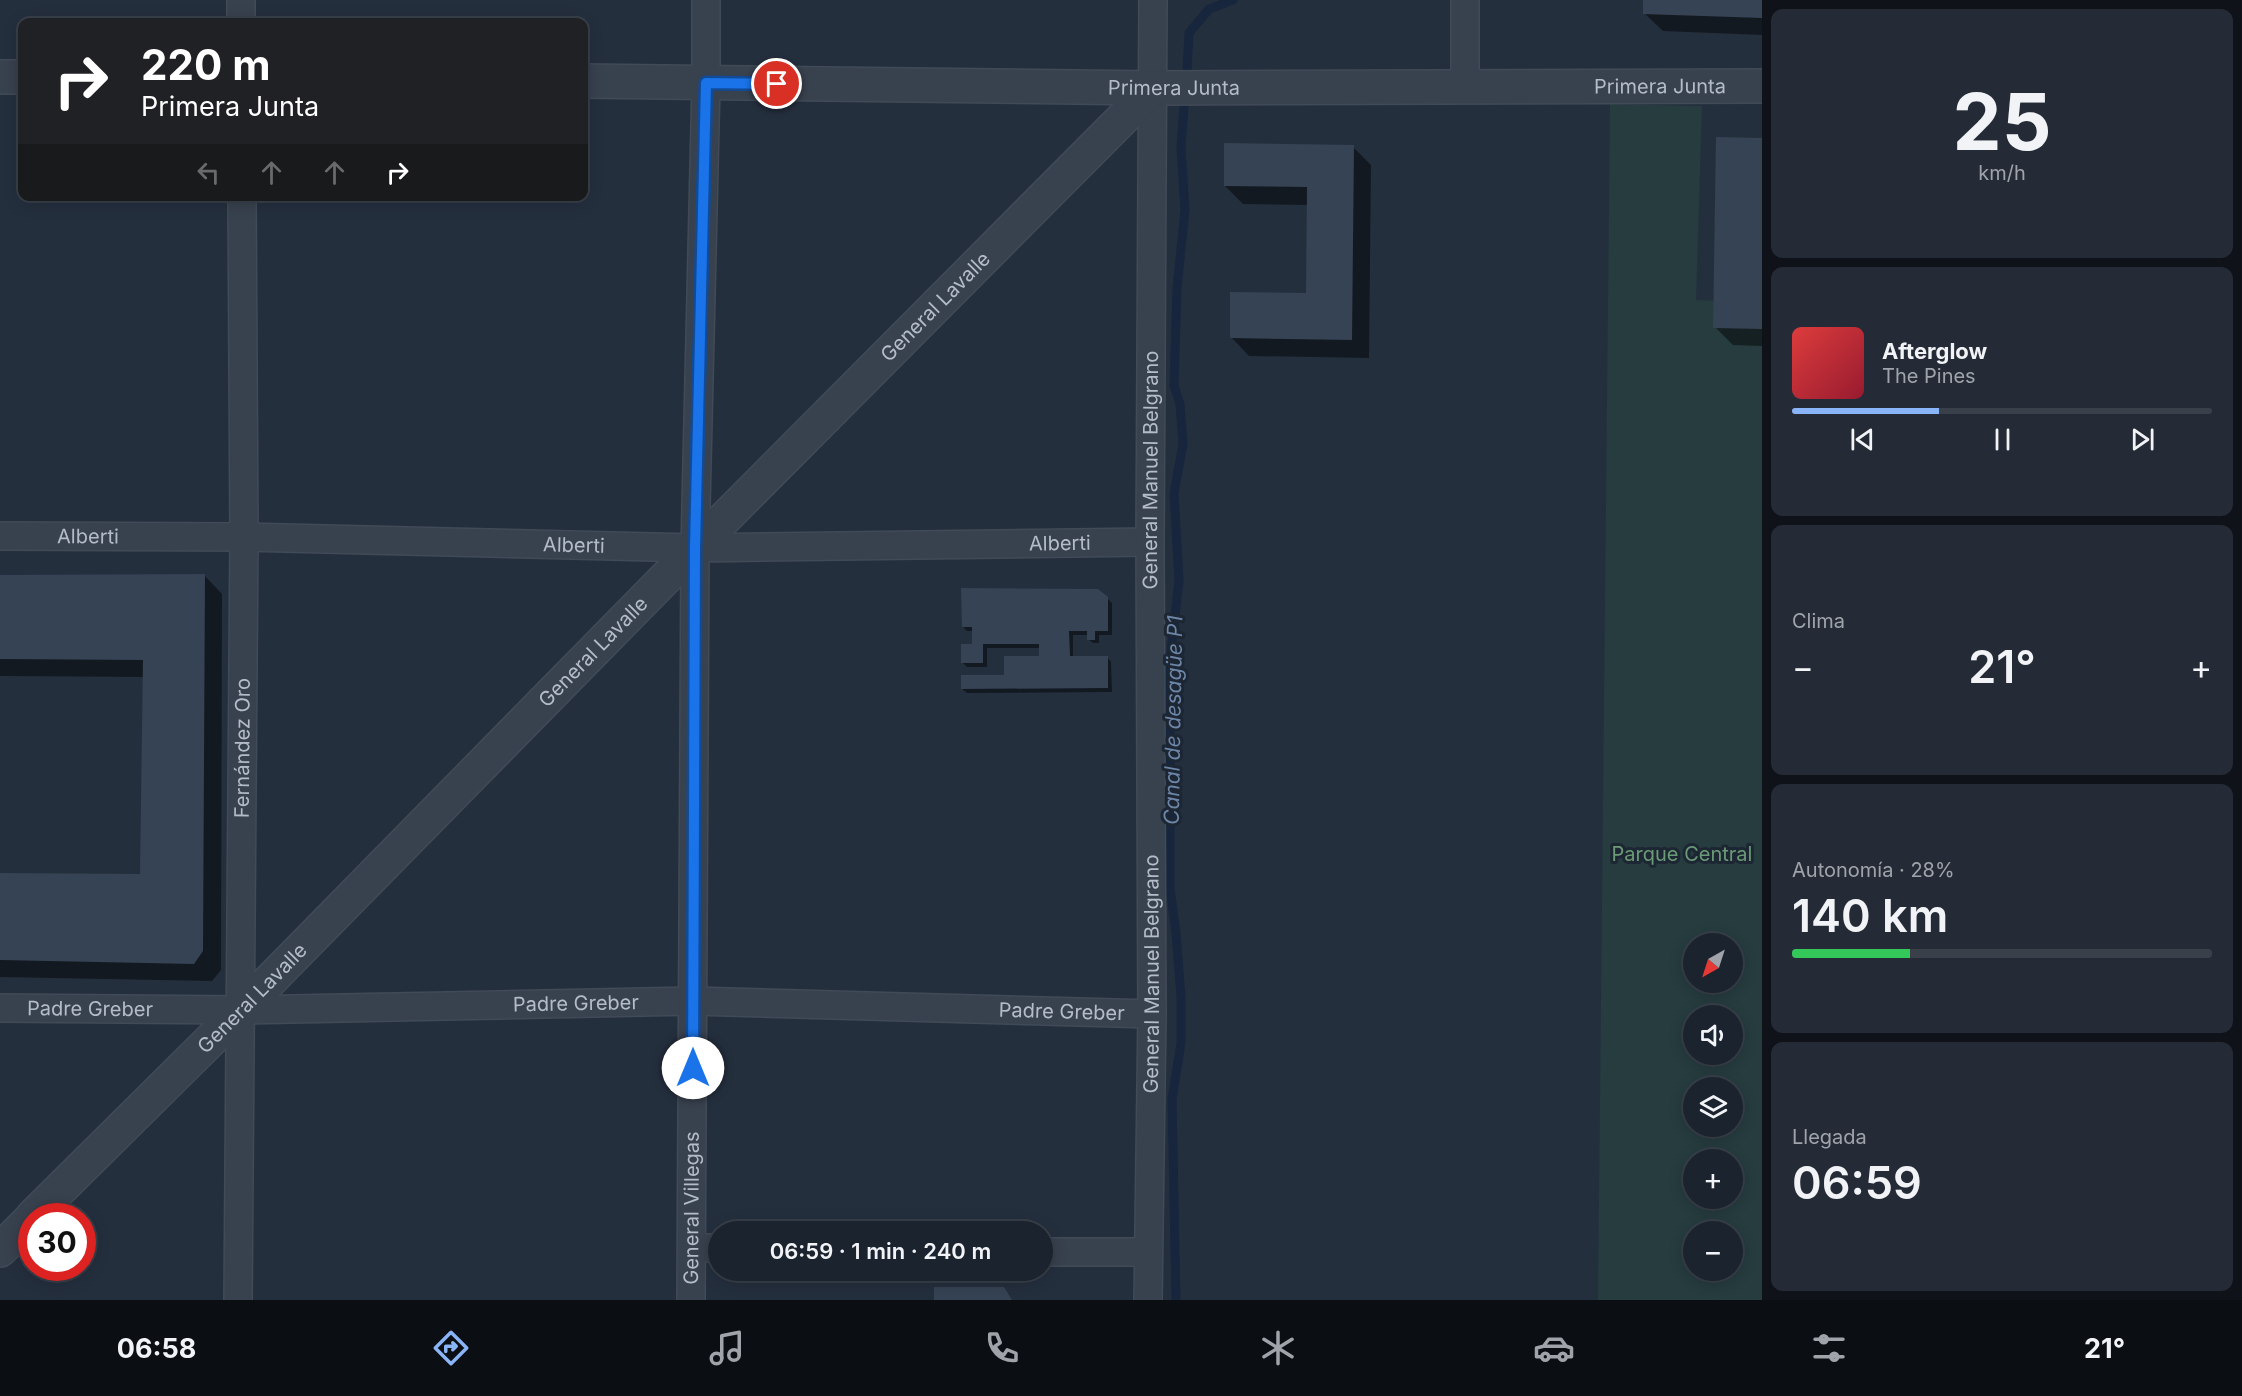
<!DOCTYPE html>
<html lang="es">
<meta charset="utf-8">
<style>
body{margin:0;font-family:Inter,sans-serif;background:#242b36;color:#f1f3f6;height:100vh;display:flex;flex-direction:column;font-size:22px;white-space:nowrap}
*{box-sizing:border-box;margin:0}
p{font-size:20px;color:#a0a4aa}
.icon{flex:none;width:33px;height:33px;fill:none;stroke:currentColor;stroke-width:2;stroke-linecap:round;stroke-linejoin:round}
.map{position:relative;flex:1;overflow:hidden}
.drawer{display:flex;flex-direction:column;gap:9px;padding:9px;background:#0f1319;width:480px}
.drawer>*{flex:none}
.guide{position:absolute;left:18px;top:18px;width:570px;height:183px;border-radius:12px;box-shadow:0 3px 15px #0003,0 0 0 2px #39404a;background:#202124;color:#fff;overflow:hidden}
.needle{width:39px;rotate:219deg}
.tools{position:absolute;left:1683px;top:933px;display:grid;gap:12px}
.tools a{display:grid;place-items:center;width:60px;height:60px;border-radius:50%;background:#1b232e;box-shadow:0 3px 15px #0003,0 0 0 2px #39404a;font-size:30px}
.speed{position:absolute;left:18px;top:1203px;display:flex;gap:12px;font-size:30px;font-weight:700;text-align:center}
.speed>*{display:grid;place-content:center;width:78px;height:78px;border-radius:50%;background:#1b232e;box-shadow:0 3px 15px #0003,0 0 0 2px #39404a;line-height:1}
.speed .limit{border:9px solid #d22;background:#fff;color:#111}
.pin{position:absolute;display:grid;place-items:center;width:51px;height:51px;color:#fff;margin:-26px;border:3px solid #fff;border-radius:50%;box-shadow:0 2px 6px #0007}
.me{position:absolute;width:66px;margin:-33px;rotate:0deg;stroke-linejoin:round;filter:drop-shadow(0 0 4px #0008)}
.turn{display:flex;align-items:center;gap:21px;height:126px;padding:0 24px;font-size:27px}
.turn .icon{width:78px;height:78px;stroke-width:2.5}
.turn b{display:block;font-size:42px;line-height:51px}
.lanes{display:flex;align-items:center;height:57px;padding:0 24px;background:#0003;justify-content:center;gap:30px;direction:ltr}
.lanes .off{opacity:.35}
.big{font-size:45px;font-weight:600;line-height:1.1}
.drawer .card{flex:1;display:flex;flex-direction:column;justify-content:center;gap:9px;min-width:0;padding:0 21px;border-radius:12px;background:#242b36}
.drawer .dial{align-items:center;gap:0}
.dial b{font-size:78px;line-height:1}
.song{display:flex;align-items:center;gap:18px}
.cover{width:72px;height:72px;border-radius:9px;background:linear-gradient(135deg,hsl(0 70% 55%),hsl(350 70% 35%))}
.played{height:6px;border-radius:3px;background:linear-gradient(90deg,#8ab4f8 35%,#39404a 35%)}
.keys{display:flex;justify-content:space-around;direction:ltr}
.heat{display:flex;justify-content:space-between;align-items:center;font-size:33px;direction:ltr}
.charge{height:9px;border-radius:4px;background:linear-gradient(90deg,#34c759 28%,#39404a 0)}
.trip{position:absolute;left:708px;top:1221px;width:345px;height:60px;border-radius:30px;background:#1b232e;box-shadow:0 3px 15px #0003,0 0 0 2px #39404a;font-weight:600;line-height:60px;text-align:center}
.tab-bar{display:flex;height:96px;justify-content:space-around;align-items:center;background:#0b0e12;color:#a0a4aa}
.tab-bar .icon{width:42px;height:42px}
.tab-bar .on{color:#8ab4f8}
.tab-bar b{font-size:27px;color:#f1f3f6}
main{display:flex;flex:1;min-height:0}
.map>svg:first-child{display:block}
.green{fill:#263c3f;fill-rule:evenodd}
.shadow{fill:#0007}
.lines{fill:none;stroke-linecap:round;stroke-linejoin:round}
.stream{stroke:#17263c;stroke-width:9}
.building{fill:#364354}
.minor-casing{stroke:#414a57;stroke-width:30}
.tertiary-casing{stroke:#414a57;stroke-width:36}
.minor{stroke:#38414e;stroke-width:27}
.tertiary{stroke:#38414e;stroke-width:33}
.route-casing{stroke:#114b97;stroke-width:15}
.route{stroke:#1a73e8;stroke-width:10}
.labels{text-anchor:middle;dominant-baseline:central;stroke-width:6;stroke-linejoin:round;paint-order:stroke}
.street-label{font-size:20px;fill:#b4bcc9;stroke:#1d2633}
.park-label{font-size:20px;fill:#6b9a76;stroke:#1d2633}
.water-label{font-size:21px;font-style:italic;fill:#6d86a8;stroke:#1d2633}
</style>
<main>
<div class="map">
<svg width="1762" height="1300" viewBox="0 0 1762 1300">
<rect width="100%" height="100%" fill="#242f3e"/>
<path class="green" d="M1610,104L1702,106L1696,300L1762,303V1300H1598ZM1694,944H1732V982H1694ZM1694,1016H1732V1054H1694ZM1694,1088H1732V1126H1694ZM1694,1160H1732V1198H1694ZM1694,1232H1732V1270H1694Z"/>
<g class="shadow">
<path d="M1645,0H1762V35L1663,31L1644,13Z"/>
<path d="M1762,140V346L1733,345L1715,327Z"/>
<path d="M1353,147L1371,165L1369,358L1249,356L1231,337L1307,295L1308,205L1243,204L1225,186Z"/>
<path d="M204,575L222,594L221,970L212,981L0,977V874L141,876L145,677L0,676V577Z"/>
<path d="M1107,598L1112,603V635H1099V643H1093L1088,639V635H1073V658L1107,657L1111,662L1112,692L967,693L962,689L1005,676L1041,657V648H987V667H967L963,663L974,646L973,631H967L963,627Z"/>
</g>
<g class="lines">
<g class="stream">
<path d="M1187,70L1189,33L1209,9L1233,0"/>
<path d="M1176,1300L1172,1099L1181,1043V997L1176,933L1170,888V661L1179,580L1174,493L1183,444L1180,404L1174,386L1177,288L1185,210L1181,147L1184,107"/>
</g>
</g>
<g class="building">
<path d="M1643,0H1762V18L1643,14Z"/>
<path d="M1716,137L1762,138V329L1713,328Z"/>
<path d="M1224,143L1354,145L1352,340L1230,338V292L1306,293L1307,187L1224,186Z"/>
<path d="M205,574L203,951L194,964L0,960V873L140,874L143,660L0,659V575Z"/>
<path d="M961,588L1098,589L1108,597V631H1095V640H1087V631H1069L1070,656H1108V688L961,689V675H1004V656H1039V644H983V663H961V644H972V627H962Z"/>
<path d="M934,1287H1004L1012,1300H934Z"/>
</g>
<g class="lines">
<defs>
<g id="minor">
<path d="M241,22V0"/>
<path d="M1465,87V0"/>
<path id="s1" d="M0,536L244,537L695,548L1150,542"/>
<path id="s2" d="M0,1008L241,1010L693,1001L1152,1014"/>
<path d="M692,1248H718"/>
<path d="M1042,1252H1148"/>
<path id="s3" d="M238,1300L244,537L242,196"/>
<path id="s4" d="M691,1300L695,548L706,83V0"/>
<path id="s5" d="M1148,1300L1152,1014L1150,542L1153,0"/>
</g>
<g id="tertiary">
<path d="M0,77H22"/>
<path id="s6" d="M584,81L1153,88L1762,86"/>
<path id="s7" d="M33,1216L241,1010L695,548L1153,88"/>
<path d="M0,1250L32,1218"/>
</g>
</defs>
<use href="#minor" class="minor-casing"/>
<use href="#tertiary" class="tertiary-casing"/>
<use href="#minor" class="minor"/>
<use href="#tertiary" class="tertiary"/>
</g>
<g class="lines">
<defs>
<path id="route" d="M693,1068L695,548L706,83L777,84"/>
</defs>
<use href="#route" class="route-casing"/>
<use href="#route" class="route"/>
</g>
<g class="labels">
<g class="street-label">
<text stroke="none"><textPath href="#s6" startOffset="1076">Primera Junta</textPath></text>
<text stroke="none"><textPath href="#s6" startOffset="590">Primera Junta</textPath></text>
<text stroke="none"><textPath href="#s7" startOffset="1281">General Lavalle</textPath></text>
<text stroke="none"><textPath href="#s5" startOffset="830">General Manuel Belgrano</textPath></text>
<text stroke="none"><textPath href="#s1" startOffset="88">Alberti</textPath></text>
<text stroke="none"><textPath href="#s1" startOffset="1060">Alberti</textPath></text>
<text stroke="none"><textPath href="#s1" startOffset="574">Alberti</textPath></text>
<text stroke="none"><textPath href="#s7" startOffset="795">General Lavalle</textPath></text>
<text stroke="none"><textPath href="#s3" startOffset="552">Fernández Oro</textPath></text>
<text stroke="none"><textPath href="#s5" startOffset="326">General Manuel Belgrano</textPath></text>
<text stroke="none"><textPath href="#s7" startOffset="309">General Lavalle</textPath></text>
<text stroke="none"><textPath href="#s2" startOffset="576">Padre Greber</textPath></text>
<text stroke="none"><textPath href="#s2" startOffset="90">Padre Greber</textPath></text>
<text stroke="none"><textPath href="#s2" startOffset="1062">Padre Greber</textPath></text>
<text stroke="none"><textPath href="#s4" startOffset="92">General Villegas</textPath></text>
</g>
<g class="park-label">
<text x="1682" y="854">Parque Central</text>
</g>
<g class="water-label">
<text transform="translate(1173 720) rotate(-89)">Canal de desagüe P1</text>
</g>
</g>
</svg>
<div class="tools">
<a><svg class="needle" viewBox="-14 -14 28 28"><path d="M0-13l5 13h-10z" fill="#e53935"/><path d="M0 13l5-13h-10z" fill="#a0a4aa"/></svg></a>
<a><svg class="icon" aria-label="sound" viewBox="0 0 24 24"><path d="M4 9h4l5-4v14l-5-4H4zM17 9q2 3 0 6"/></svg></a>
<a><svg class="icon" aria-label="layers" viewBox="0 0 24 24"><path d="M12 4l9 5-9 5-9-5zM3 14l9 5 9-5"/></svg></a>
<a>+</a>
<a>−</a>
</div>
<div class="speed"><div class="limit">30</div></div>
<div class="pin" style="left:777px;top:84px;background:#d93025"><svg class="icon" aria-label="arrive" viewBox="0 0 24 24"><path d="M6 21V4h12l-3 4 3 4H6"/></svg></div>
<svg class="me" style="left:693px;top:1068px" viewBox="-20 -20 40 40"><circle r="19" fill="#fff"/><path d="M0-13L10 11 0 6-10 11z" fill="#1a73e8"/></svg>
<div class="trip">06:59 · 1 min · 240 m</div>
<div class="guide">
<div class="turn"><svg class="icon" aria-label="right" viewBox="0 0 24 24"><path d="M7 20v-9h11M14 6l5 5-5 5"/></svg><div><b>220 m</b>Primera Junta</div></div>
<div class="lanes"><svg class="icon off" aria-label="left" viewBox="0 0 24 24"><path d="M17 20v-9H6M10 6l-5 5 5 5"/></svg><svg class="icon off" aria-label="ahead" viewBox="0 0 24 24"><path d="M12 20V5M6 11l6-6 6 6"/></svg><svg class="icon off" aria-label="ahead" viewBox="0 0 24 24"><path d="M12 20V5M6 11l6-6 6 6"/></svg><svg class="icon" aria-label="right" viewBox="0 0 24 24"><path d="M7 20v-9h11M14 6l5 5-5 5"/></svg></div>
</div>
</div>
<section class="drawer">
<div class="card dial"><b>25</b><p>km/h</p></div>
<div class="card">
<div class="song"><i class="cover"></i><div><b>Afterglow</b><p>The Pines</p></div></div>
<div class="played"></div>
<div class="keys"><svg class="icon" aria-label="previous" viewBox="0 0 24 24"><path d="M18 5L8 12l10 7zM5 5v14"/></svg><svg class="icon" aria-label="pause" viewBox="0 0 24 24"><path d="M8 5v14M16 5v14"/></svg><svg class="icon" aria-label="next" viewBox="0 0 24 24"><path d="M6 5l10 7-10 7zM19 5v14"/></svg></div>
</div>
<div class="card"><p>Clima</p>
<div class="heat"><a>−</a><b class="big">21°</b><a>+</a></div>
</div>
<div class="card"><p>Autonomía · 28%</p><b class="big">140 km</b><div class="charge"></div></div>
<div class="card"><p>Llegada</p><b class="big">06:59</b></div>
</section>
</main>
<nav class="tab-bar">
<b>06:58</b>
<svg class="icon on" aria-label="directions" viewBox="0 0 24 24"><path d="M12 3l9 9-9 9-9-9zM9 14v-3h6M13 9l2 2-2 2"/></svg>
<svg class="icon" aria-label="music" viewBox="0 0 24 24"><path d="M9 18V5l10-2v13"/><circle cx="6" cy="18" r="3"/><circle cx="16" cy="16" r="3"/></svg>
<svg class="icon" aria-label="phone" viewBox="0 0 24 24"><path d="M5 4h4l2 5-3 2q2 4 5 5l2-3 5 2v4C11 20 4 13 5 4z"/></svg>
<svg class="icon" aria-label="climate" viewBox="0 0 24 24"><path d="M12 3v18M4 7l16 10M4 17L20 7"/></svg>
<svg class="icon" aria-label="car" viewBox="0 0 24 24"><path d="M5 17H2v-5l4-1 3-4h7l3 4 3 1v5h-3M9 17h6M6 11h13"/><circle cx="7" cy="17" r="2"/><circle cx="17" cy="17" r="2"/></svg>
<svg class="icon" aria-label="filters" viewBox="0 0 24 24"><path d="M4 7h16M4 17h16"/><circle cx="9" cy="7" r="2"/><circle cx="15" cy="17" r="2"/></svg>
<b>21°</b>
</nav>
